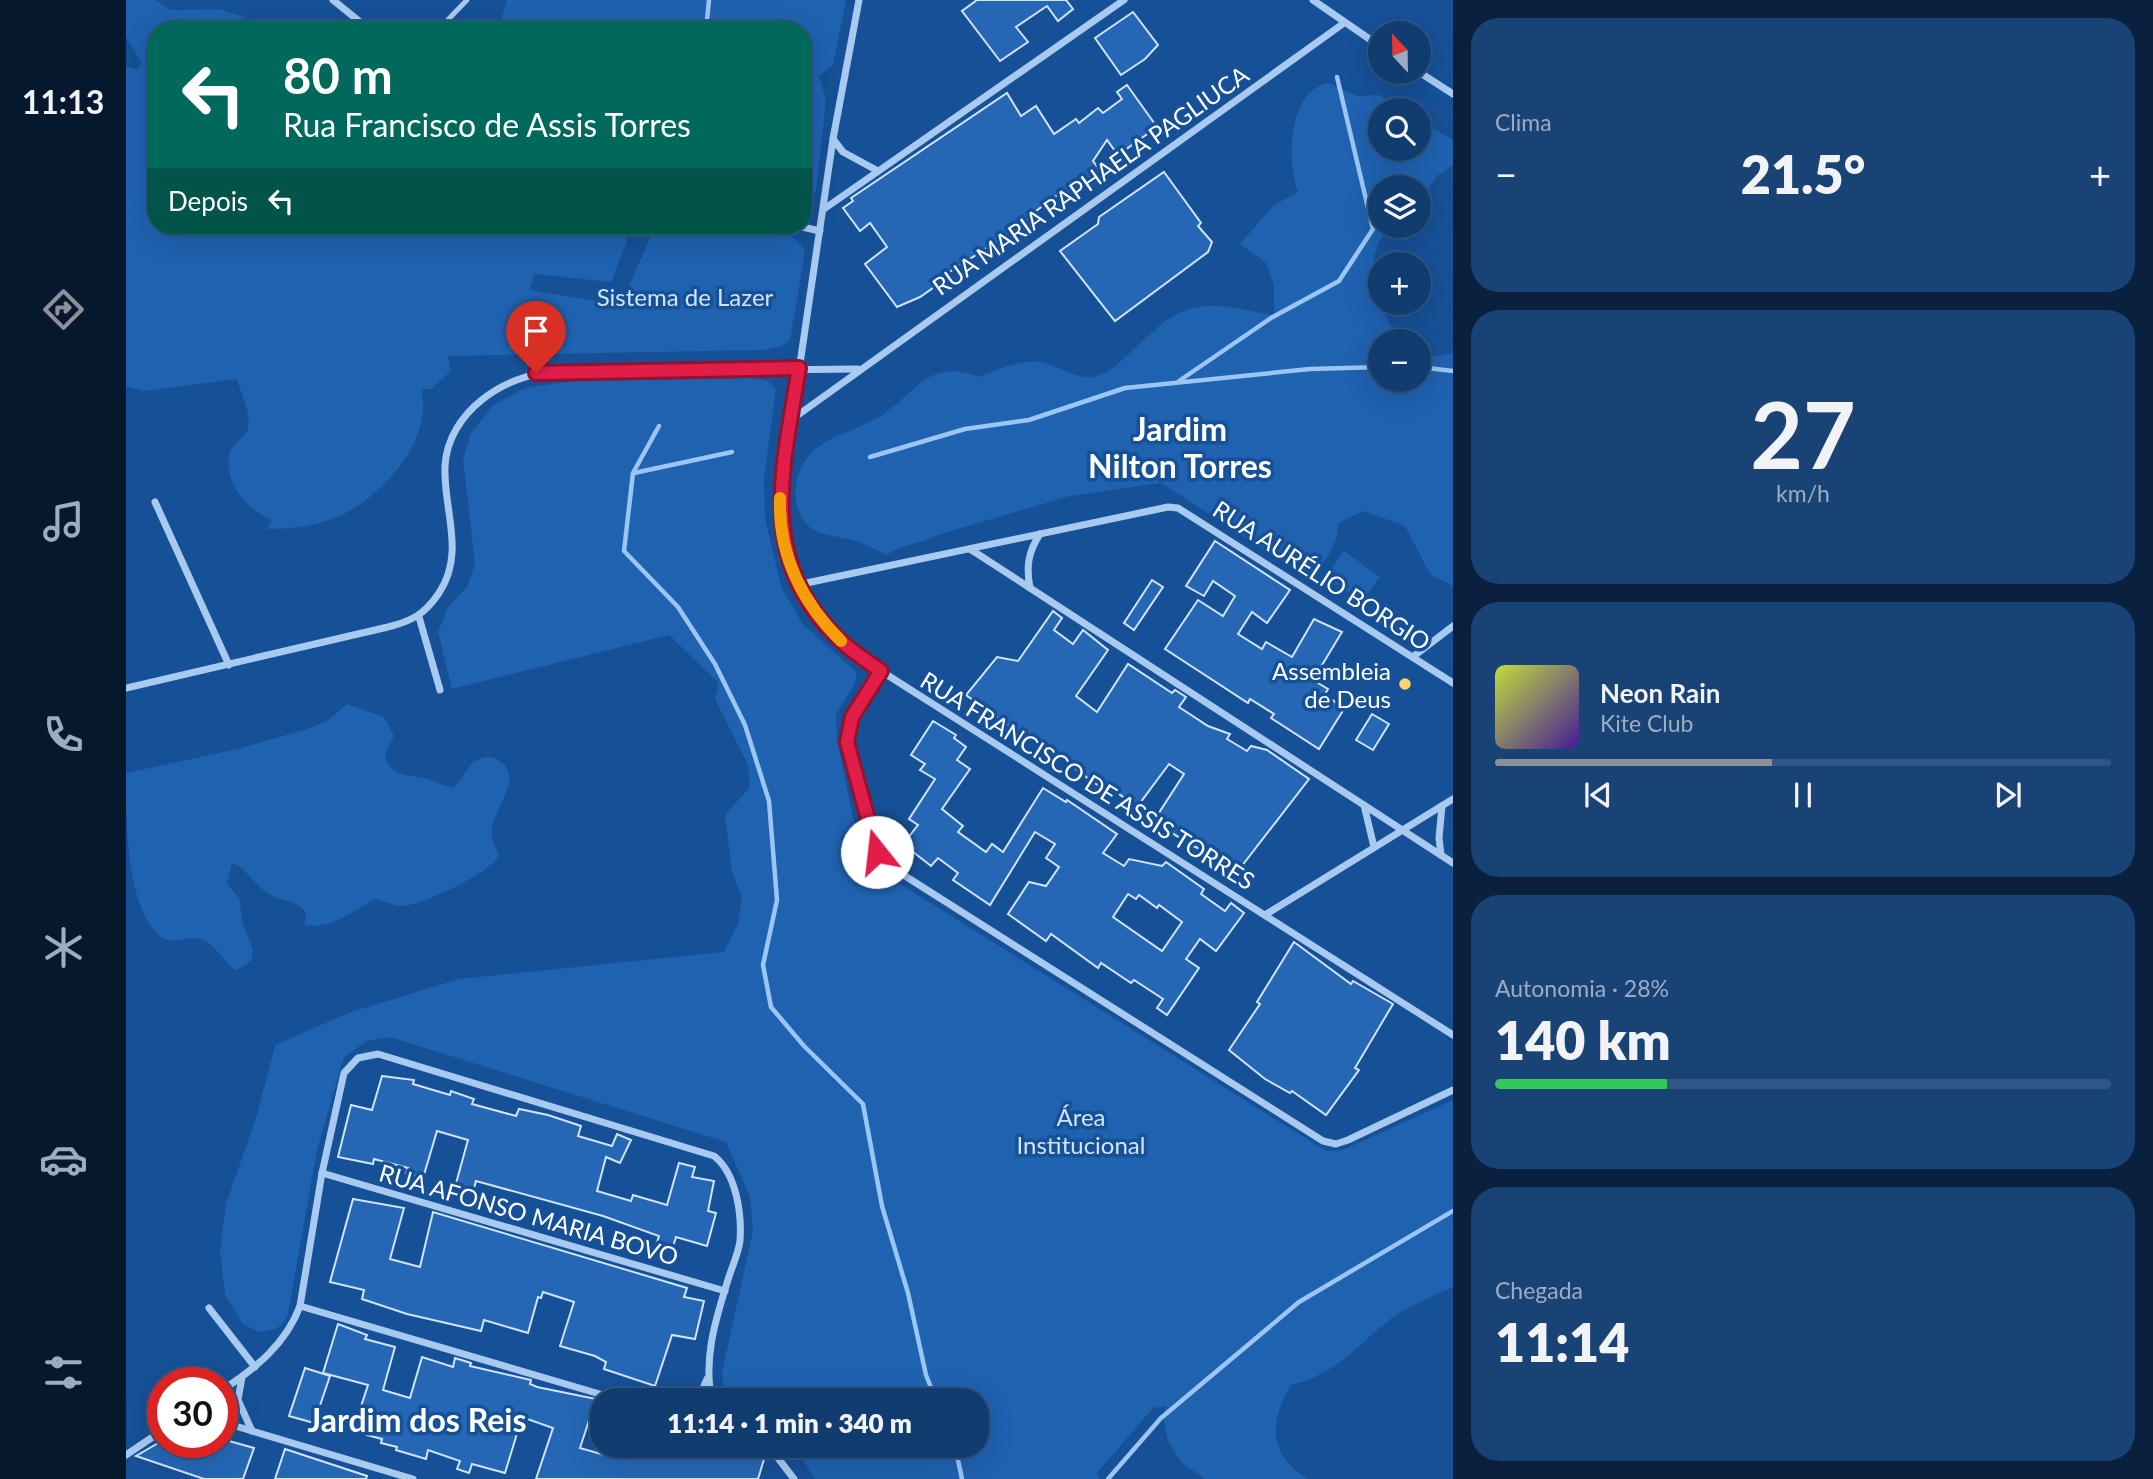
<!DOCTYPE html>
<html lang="pt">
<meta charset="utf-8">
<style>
body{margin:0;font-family:Lato,sans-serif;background:#194375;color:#f1f3f6;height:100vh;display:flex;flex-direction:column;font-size:26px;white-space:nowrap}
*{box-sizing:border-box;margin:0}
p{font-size:23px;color:#9cadc3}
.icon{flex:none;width:38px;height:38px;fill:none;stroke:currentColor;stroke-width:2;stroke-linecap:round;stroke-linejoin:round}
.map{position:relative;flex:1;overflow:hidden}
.sheet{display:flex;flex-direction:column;gap:18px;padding:18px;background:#09213e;width:700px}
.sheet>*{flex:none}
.hud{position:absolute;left:21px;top:21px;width:665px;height:214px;border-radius:28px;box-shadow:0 7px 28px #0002,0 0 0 2px #305683;background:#00695c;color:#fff;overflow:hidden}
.needle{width:46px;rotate:338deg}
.fabs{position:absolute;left:1242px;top:21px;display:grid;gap:14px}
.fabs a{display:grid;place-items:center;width:63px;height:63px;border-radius:50%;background:#103c70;box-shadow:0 7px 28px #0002,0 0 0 2px #305683;font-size:35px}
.speed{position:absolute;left:21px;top:1367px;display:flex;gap:14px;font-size:35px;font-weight:700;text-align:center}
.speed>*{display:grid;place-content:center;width:91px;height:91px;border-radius:50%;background:#103c70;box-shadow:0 7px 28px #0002,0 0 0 2px #305683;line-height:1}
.speed .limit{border:10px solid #d22;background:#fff;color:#111}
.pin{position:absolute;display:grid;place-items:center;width:60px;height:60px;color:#fff;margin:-72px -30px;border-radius:50% 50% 50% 0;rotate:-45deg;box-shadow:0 0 7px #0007}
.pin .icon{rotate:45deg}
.me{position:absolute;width:77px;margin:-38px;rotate:344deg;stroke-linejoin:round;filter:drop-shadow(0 0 5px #0008)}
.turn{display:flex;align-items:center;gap:24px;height:147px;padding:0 21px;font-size:32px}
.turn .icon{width:91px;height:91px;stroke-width:2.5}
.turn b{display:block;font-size:49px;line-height:60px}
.then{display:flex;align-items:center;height:66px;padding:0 21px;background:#0003;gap:14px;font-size:26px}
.big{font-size:52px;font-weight:800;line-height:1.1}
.sheet .tile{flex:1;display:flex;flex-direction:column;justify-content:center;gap:10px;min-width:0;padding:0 24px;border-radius:28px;background:#194375}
.sheet .dial{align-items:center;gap:0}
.dial b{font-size:91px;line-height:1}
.song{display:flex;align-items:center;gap:21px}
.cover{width:84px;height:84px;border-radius:10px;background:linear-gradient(135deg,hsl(70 70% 55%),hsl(260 70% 35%))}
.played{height:7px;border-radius:4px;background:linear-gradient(90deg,#8c9099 45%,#305683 45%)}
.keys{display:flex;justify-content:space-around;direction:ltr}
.heat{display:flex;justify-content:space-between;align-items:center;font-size:38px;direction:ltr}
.charge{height:10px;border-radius:5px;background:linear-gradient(90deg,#34c759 28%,#305683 0)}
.trip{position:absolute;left:464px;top:1388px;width:399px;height:70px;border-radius:28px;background:#103c70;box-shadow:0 7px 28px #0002,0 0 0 2px #305683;font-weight:800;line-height:70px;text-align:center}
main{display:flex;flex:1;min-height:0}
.tabs{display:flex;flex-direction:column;width:126px;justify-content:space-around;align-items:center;background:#06182d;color:#9cadc3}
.tabs .icon{width:49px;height:49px}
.tabs .on{color:#8c9099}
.tabs b{font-size:32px;color:#f1f3f6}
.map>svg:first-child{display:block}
.green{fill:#1f62b0}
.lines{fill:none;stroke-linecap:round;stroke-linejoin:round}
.stream{stroke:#9bc5f4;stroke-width:4.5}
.building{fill:#2567b5;stroke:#d0e4fc;stroke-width:2;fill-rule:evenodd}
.service{stroke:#a8caf1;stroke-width:5}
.minor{stroke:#a8caf1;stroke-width:7}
.route-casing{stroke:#92132f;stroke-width:18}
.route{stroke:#e11d48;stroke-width:12}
.slow{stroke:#f59e0b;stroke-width:12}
.poi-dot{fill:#ffd169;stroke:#165096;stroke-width:2.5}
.labels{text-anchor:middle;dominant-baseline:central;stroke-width:7;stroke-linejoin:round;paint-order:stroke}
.street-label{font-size:24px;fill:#fff;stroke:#165096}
.park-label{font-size:24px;fill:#d0e4fc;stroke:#165096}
.poi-label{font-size:24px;fill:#fff;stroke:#165096;text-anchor:end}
.district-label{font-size:32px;font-weight:bold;fill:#fff;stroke:#165096}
</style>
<main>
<nav class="tabs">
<b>11:13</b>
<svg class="icon on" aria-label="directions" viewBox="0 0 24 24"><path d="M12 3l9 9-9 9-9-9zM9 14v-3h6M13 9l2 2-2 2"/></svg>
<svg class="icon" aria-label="music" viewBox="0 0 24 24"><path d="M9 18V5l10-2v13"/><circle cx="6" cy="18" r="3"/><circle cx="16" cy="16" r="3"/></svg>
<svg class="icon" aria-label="phone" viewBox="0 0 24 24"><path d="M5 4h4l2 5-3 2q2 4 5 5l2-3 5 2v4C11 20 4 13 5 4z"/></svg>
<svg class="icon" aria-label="climate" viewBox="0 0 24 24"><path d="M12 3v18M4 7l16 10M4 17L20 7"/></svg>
<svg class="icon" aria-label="car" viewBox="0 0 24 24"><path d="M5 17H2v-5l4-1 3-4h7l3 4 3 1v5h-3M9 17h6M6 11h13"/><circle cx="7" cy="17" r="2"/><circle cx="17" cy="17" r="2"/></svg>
<svg class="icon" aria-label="filters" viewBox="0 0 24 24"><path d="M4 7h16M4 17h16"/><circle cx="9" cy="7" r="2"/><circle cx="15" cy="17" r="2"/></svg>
</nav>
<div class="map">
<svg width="1327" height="1479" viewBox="0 0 1327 1479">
<rect width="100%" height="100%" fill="#165096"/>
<g class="green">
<path d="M0,0H29L45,10L92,9L116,16L132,30H30V226H498L501,241L485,282L408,274L404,290L495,305L529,226C567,226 662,212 679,252L664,340L656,346L636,350L322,356L325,371L305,389H295C309,439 255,499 211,517C190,526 165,529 141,529L146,520C121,510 96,482 104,452C106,444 117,439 121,431C127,414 115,395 111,379L18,391L0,386V66L12,70L15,62L0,37Z"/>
<path d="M381,0H720L707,65L693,76L700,101L690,192L677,202V30H372Z"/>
<path d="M1203,83L1231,96L1253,95L1277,110H1255V149H1293V120L1327,140V165L1312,175L1293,201V187H1255V226H1266C1230,259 1252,307 1274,341H1255V380H1293V356L1298,359L1327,353V586L1304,574L1279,526L1237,511L1212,524C1211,548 1199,562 1183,579L1035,483L944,496L812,535C795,544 775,544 761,555C750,550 738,543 726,540C710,535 689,537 678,521C669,509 668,494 671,480C682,435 723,437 756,415C792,391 803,358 852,377C871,370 894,359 915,362C932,365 948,379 967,377C998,372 1027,316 1068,308C1094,302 1123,312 1148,315V285L1140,263L1114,244L1148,205L1172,192C1160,161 1162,89 1203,83Z"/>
<path d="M625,378L641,380L650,389L638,479L639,518L655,586L676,623L731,673L729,683L710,715L711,740L736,860L1200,1151L1217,1150L1327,1100V1287C1310,1295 1290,1303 1273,1313C1236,1338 1212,1376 1166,1384C1143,1420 1141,1454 1182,1479H1079L1055,1462L1042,1441L1037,1416L1040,1406L1027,1408L971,1473L973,1479H689L668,1446H850V1400H605L598,1391L596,1372L627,1231L624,1197L600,1142L264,1037L241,1041L218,1057L191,1150L162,1314L158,1323L150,1329L133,1332L117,1324L99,1294L94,1251L100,1204L131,1115L149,1045L225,1012L333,979L598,952L612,924L616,898L606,872L599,815L624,787L622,765L589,699L593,683L543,635L326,689L312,632L322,607L341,587L349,564L337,459L345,433L366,406L399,388L448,381Z"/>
<path d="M1218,551L1254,577L1236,602L1200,576Z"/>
<path d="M221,704L258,717L268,736L259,754C264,777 279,774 299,778C308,781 317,785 326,788C338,781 339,766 351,760C358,756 365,756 372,760C399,774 369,808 366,829C364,838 369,846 373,855C367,872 295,906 276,906C268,906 257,901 249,899C228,911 204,930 179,925L180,913C171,900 159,902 145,895C130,888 122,869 106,863L101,884L113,898L117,924L127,950L125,961L111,970C96,964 92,942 70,938C60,936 49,944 38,939C0,914 0,822 0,773L112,749L181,729L201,721Z"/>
</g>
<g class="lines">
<g class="stream">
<path d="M580,30L583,0"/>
<path d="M1293,367L1327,371"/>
<path d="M1053,381L1145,318L1213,281L1247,229L1211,77"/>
<path d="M533,426L507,473L498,551L552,607L589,664L619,725L643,801L651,900L637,965L645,1007L678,1046L737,1104L756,1206L782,1293L800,1375L810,1400"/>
<path d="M744,457L839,429L903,420L999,388L1184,369L1255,367"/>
<path d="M508,473L606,452"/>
<path d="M829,1446L836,1479"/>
<path d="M982,1479L1035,1418L1173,1302L1327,1211"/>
</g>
</g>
<g class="building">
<path d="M851,0H940L947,9L932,21L921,6L890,27L902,42L874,61L836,11Z"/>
<path d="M1007,12L1032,45L1019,59L995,75L969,38Z"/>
<path d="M1001,85L1031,127L992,155L981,140L967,161L974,170L935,197L933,194L906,214L898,224L822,273L824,276L794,297L771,307L739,264L761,247L744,223L734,231L717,208L727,201L725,198L881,93L895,116L910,106L928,134L950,119L953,123L972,108L977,113L996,99L991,92Z"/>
<path d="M1038,172L1075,223L1072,226L1086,242L1082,252L989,321L934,251L972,224L973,217Z"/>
<path d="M1089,541L1164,590L1141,623L1126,612L1112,634L1136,649L1140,642L1166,657L1188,619L1216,632L1187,680L1202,689L1199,694L1218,709L1193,749L1145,718L1148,714L1124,699L1122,703L1039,649L1072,600L1097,616L1109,596L1087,581L1078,596L1060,586Z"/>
<path d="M1026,580L1037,587L1008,630L998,623Z"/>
<path d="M927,611L936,618L928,630L947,644L957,630L982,650L950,696L971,712L1002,664L1046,693L1049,690L1060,697L1053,707L1082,726L1104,734L1101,739L1121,751L1125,746L1141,750L1183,779L1112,871L1091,856L1067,846L1033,825L1034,822L1029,819L1058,774L1043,764L1011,807L979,784L976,788L964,780L916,743L900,733L897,736L840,695L871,657L892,661Z"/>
<path d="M1246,714L1263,724L1247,750L1230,740Z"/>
<path d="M807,721L830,735L828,738L840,747L831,760L844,769L816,809L837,826L832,832L860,852L866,844L877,852L917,788L940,802L941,800L991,834L977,853L998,866L1003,859L1036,866L1040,862L1078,889L1075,894L1099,911L1105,903L1118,913L1090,951L1074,939L1060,959L1073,968L1041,1015L1031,1008L1037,999L1008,980L1005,983L975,963L972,968L925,934L920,941L882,914L903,882L920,886L933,867L920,858L929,844L909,832L864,905L827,880L832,873L812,858L805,866L777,844L792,825L783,819L809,779L794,770L799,764L785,755ZM1002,894L1010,899L1013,895L1031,908L1033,905L1056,922L1036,951L987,917Z"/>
<path d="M1168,942L1225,984L1227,981L1267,1004L1229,1068L1233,1070L1200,1115L1166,1091L1164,1093L1139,1079L1103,1050L1134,1004L1131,1002Z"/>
<path d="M256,1076L288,1080L287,1084L324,1095L325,1091L348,1099L346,1104L390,1116L393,1109L422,1115L455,1126L452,1136L486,1146L491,1134L505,1140L494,1163L480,1157L471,1191L505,1201L507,1195L541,1205L553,1163L569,1167L566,1177L588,1181L582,1211L590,1213L581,1246L550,1237L546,1250L530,1245L533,1236L477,1216L350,1181L347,1192L329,1187L342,1140L311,1131L297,1178L280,1173L282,1168L248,1159L247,1164L212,1157L225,1105L246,1110Z"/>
<path d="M227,1199L278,1208L264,1259L294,1267L307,1212L561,1288L558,1297L578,1301L569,1339L546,1335L529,1386L478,1369L480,1362L469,1356L434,1346L448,1302L417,1292L415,1298L412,1297L402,1333L358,1320L355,1331L281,1314L236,1299L238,1290L204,1282Z"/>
<path d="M212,1324L241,1335L239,1339L269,1347L257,1390L284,1398L296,1357L327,1367L329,1358L345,1363L344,1366L405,1380L404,1384L411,1387L470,1399L454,1448L489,1458L493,1446H585L606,1453L608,1446H626L624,1451L639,1456L632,1479H410L427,1428L396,1417L379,1473L346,1464L343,1473L331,1469L334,1461L302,1450L300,1459L270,1450L271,1447L255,1443L256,1439L241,1435L243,1430L229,1425L242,1385L197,1373Z"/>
<path d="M179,1368L204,1376L188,1423L163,1416Z"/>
<path d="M96,1439L128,1448L117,1479H78L10,1456L34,1442H96Z"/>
<path d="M159,1449L241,1476L240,1479H149Z"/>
</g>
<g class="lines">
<path class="service" d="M312,30L341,0"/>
<g class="minor">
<path d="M207,0L244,30"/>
<path d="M733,0L707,139L654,500C655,584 691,623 755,671L1327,1035"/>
<path d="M1187,0L1255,47"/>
<path d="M1293,72L1327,94"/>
<path d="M707,139L717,152L752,171"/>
<path d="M698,209L998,0"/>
<path d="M672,226L694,231"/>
<path d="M665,420L1218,23"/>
<path d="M29,502L103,665"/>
<path d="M844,549L904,588C900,567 902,552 914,534"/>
<path d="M671,585L1042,507L1052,508L1327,683"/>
<path d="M904,588L1327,863"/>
<path d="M293,617L314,690"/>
<path d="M1288,656L1327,626"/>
<path d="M755,671C745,688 727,708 722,727C717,746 746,843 757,862L1197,1141L1210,1144L1222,1140L1327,1090"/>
<path d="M0,688L262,627C286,621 299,614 313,593C340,552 317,510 319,466C322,412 379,374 428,372L732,369"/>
<path d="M1238,805L1248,847"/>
<path d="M1315,855L1313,838L1316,806"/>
<path d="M1139,915L1327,799"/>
<path d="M196,1173L599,1291"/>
<path d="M174,1306L494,1400"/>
<path d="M83,1308L129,1367"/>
<path d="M116,1377L112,1400L126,1431"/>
<path d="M96,1390C129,1369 160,1344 174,1306L196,1173L218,1073L232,1058L252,1054L588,1156C610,1173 616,1213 614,1241C612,1255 605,1269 601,1283C589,1321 577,1361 586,1400"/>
<path d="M572,1400L581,1379"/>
<path d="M96,1422L287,1479"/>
<path d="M637,1446L645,1449L668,1479"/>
<path d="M0,1455L37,1430"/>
</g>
</g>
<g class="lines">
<defs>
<path id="route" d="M410,373L673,368C657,467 630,561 713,639C725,651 741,661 755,671L726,717L721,742L751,852"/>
</defs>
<use href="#route" class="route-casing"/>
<use href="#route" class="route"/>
<path class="slow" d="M654,498C652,555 675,601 715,641"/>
</g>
<circle class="poi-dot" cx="1279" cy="684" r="7"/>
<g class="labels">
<g class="street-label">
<text transform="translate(964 180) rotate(-35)">RUA MARIA RAPHAELA PAGLIUCA</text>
<text transform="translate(1196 575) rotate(33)">RUA AURÉLIO BORGIO</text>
<text transform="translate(962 780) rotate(32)">RUA FRANCISCO DE ASSIS TORRES</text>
<text transform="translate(403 1214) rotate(16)">RUA AFONSO MARIA BOVO</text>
</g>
<g class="park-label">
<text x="559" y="296">Sistema de Lazer</text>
<text x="955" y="1116">Área<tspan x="955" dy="28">Institucional</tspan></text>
</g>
<g class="poi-label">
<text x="1265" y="670">Assembleia<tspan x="1265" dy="28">de Deus</tspan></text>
</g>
<g class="district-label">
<text x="1054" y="428">Jardim<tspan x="1054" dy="37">Nilton Torres</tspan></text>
<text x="291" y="1419">Jardim dos Reis</text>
</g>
</g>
</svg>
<div class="fabs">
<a><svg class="needle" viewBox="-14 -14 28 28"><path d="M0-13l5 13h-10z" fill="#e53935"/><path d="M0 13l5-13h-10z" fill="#9cadc3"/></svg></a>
<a><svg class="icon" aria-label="search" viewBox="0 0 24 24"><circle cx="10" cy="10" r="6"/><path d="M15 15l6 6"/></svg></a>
<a><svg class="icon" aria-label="layers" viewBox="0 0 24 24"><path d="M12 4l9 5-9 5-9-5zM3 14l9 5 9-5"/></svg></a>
<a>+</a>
<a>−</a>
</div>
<div class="speed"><div class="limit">30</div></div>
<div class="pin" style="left:410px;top:373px;background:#d93025"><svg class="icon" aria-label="arrive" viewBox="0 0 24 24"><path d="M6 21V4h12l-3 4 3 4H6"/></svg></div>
<svg class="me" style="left:751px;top:852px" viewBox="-20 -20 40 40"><circle r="19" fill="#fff"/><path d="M0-13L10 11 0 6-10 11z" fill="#e11d48"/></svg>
<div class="trip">11:14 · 1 min · 340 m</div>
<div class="hud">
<div class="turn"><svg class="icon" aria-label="left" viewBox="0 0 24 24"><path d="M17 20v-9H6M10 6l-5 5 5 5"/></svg><div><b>80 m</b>Rua Francisco de Assis Torres</div></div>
<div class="then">Depois<svg class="icon" aria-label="left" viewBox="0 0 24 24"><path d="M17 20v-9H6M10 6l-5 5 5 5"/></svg></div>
</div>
</div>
<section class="sheet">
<div class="tile"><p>Clima</p>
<div class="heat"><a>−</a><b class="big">21.5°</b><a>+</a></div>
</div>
<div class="tile dial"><b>27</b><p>km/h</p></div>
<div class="tile">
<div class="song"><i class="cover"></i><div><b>Neon Rain</b><p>Kite Club</p></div></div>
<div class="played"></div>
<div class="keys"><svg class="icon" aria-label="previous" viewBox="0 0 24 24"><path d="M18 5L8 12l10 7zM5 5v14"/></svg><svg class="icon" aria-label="pause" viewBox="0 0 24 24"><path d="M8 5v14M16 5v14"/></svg><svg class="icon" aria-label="next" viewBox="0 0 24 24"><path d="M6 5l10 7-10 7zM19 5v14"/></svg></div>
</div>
<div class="tile"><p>Autonomia · 28%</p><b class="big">140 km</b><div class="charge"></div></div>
<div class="tile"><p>Chegada</p><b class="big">11:14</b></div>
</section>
</main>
